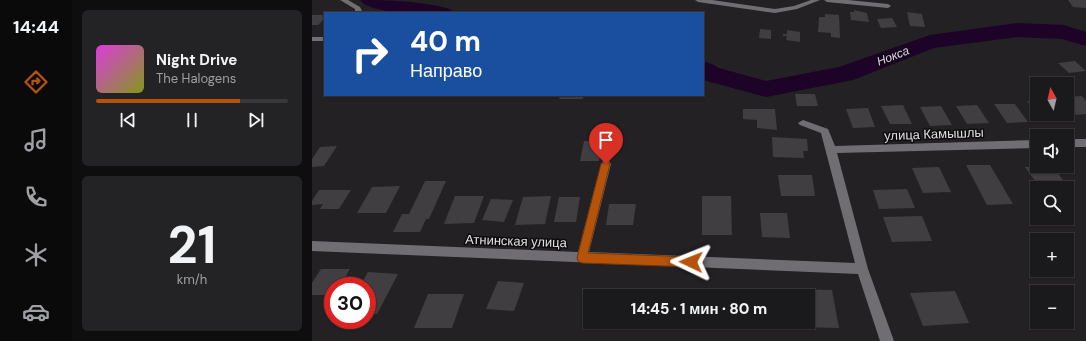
<!DOCTYPE html>
<html lang="ru">
<meta charset="utf-8">
<style>
body{margin:0;font-family:"DM Sans",sans-serif;background:#232224;color:#f1f3f6;height:100vh;display:flex;flex-direction:column;font-size:15px;white-space:nowrap}
*{box-sizing:border-box;margin:0}
p{font-size:13px;color:#9fa0a3}
.icon{flex:none;width:22px;height:22px;fill:none;stroke:currentColor;stroke-width:2;stroke-linecap:round;stroke-linejoin:round}
.map{position:relative;flex:1;overflow:hidden}
.drawer{display:flex;flex-direction:column;gap:10px;padding:10px;background:#0e0e0f;width:240px}
.drawer>*{flex:none}
.top-card{position:absolute;left:12px;top:12px;width:380px;height:84px;border-radius:0px;box-shadow:0 1px 3px #0004,0 0 0 1px #38383a;background:#1a4fa0;color:#fff;overflow:hidden}
.needle{width:26px;rotate:352deg}
.fabs{position:absolute;left:718px;top:77px;display:grid;gap:8px}
.fabs a{display:grid;place-items:center;width:44px;height:44px;border-radius:0px;background:#1a191b;box-shadow:0 1px 3px #0004,0 0 0 1px #38383a;font-size:20px}
.speed{position:absolute;left:12px;top:277px;display:flex;gap:8px;font-size:20px;font-weight:700;text-align:center}
.speed>*{display:grid;place-content:center;width:52px;height:52px;border-radius:50%;background:#1a191b;box-shadow:0 1px 3px #0004,0 0 0 1px #38383a;line-height:1}
.speed .limit{border:6px solid #d22;background:#fff;color:#111}
.pin{position:absolute;display:grid;place-items:center;width:34px;height:34px;color:#fff;margin:-41px -17px;border-radius:50% 50% 50% 0;rotate:-45deg;box-shadow:0 0 4px #0007}
.pin .icon{rotate:45deg}
.me{position:absolute;width:44px;margin:-22px;rotate:272deg;stroke-linejoin:round;filter:drop-shadow(0 0 3px #0008)}
.turn{display:flex;align-items:center;gap:14px;height:84px;padding:0 20px;font-size:18px}
.turn .icon{width:52px;height:52px;stroke-width:2.5}
.turn b{display:block;font-size:28px;line-height:34px}
.drawer .card{flex:1;display:flex;flex-direction:column;justify-content:center;gap:6px;min-width:0;padding:0 14px;border-radius:6px;background:#232224}
.drawer .dial{align-items:center;gap:0}
.dial b{font-size:52px;line-height:1}
.song{display:flex;align-items:center;gap:12px}
.cover{width:48px;height:48px;border-radius:6px;background:linear-gradient(135deg,hsl(300 70% 55%),hsl(70 70% 35%))}
.played{height:4px;border-radius:2px;background:linear-gradient(90deg,#b45309 75%,#38383a 75%)}
.keys{display:flex;justify-content:space-around;direction:ltr}
.trip{position:absolute;left:271px;top:289px;width:232px;height:40px;border-radius:0px;background:#1a191b;box-shadow:0 1px 3px #0004,0 0 0 1px #38383a;font-weight:800;line-height:40px;text-align:center}
main{display:flex;flex:1;min-height:0}
.tab-bar{display:flex;flex-direction:column;width:72px;justify-content:space-around;align-items:center;background:#0a0a0b;color:#9fa0a3}
.tab-bar .icon{width:28px;height:28px}
.tab-bar .selected{color:#b45309}
.tab-bar b{font-size:18px;color:#f1f3f6}
.map>svg:first-child{display:block}
.lines{fill:none;stroke-linecap:round;stroke-linejoin:round}
.river{fill:#1c0327;fill-rule:evenodd}
.building{fill:#403e41}
.minor{fill:#716e73;fill-rule:evenodd}
.route{fill:#b45309;stroke:#753606}
.labels{text-anchor:middle;dominant-baseline:central;stroke-width:3;stroke-linejoin:round;paint-order:stroke}
.far-water-label{font-size:12px;font-style:italic;fill:#ecc7ff;stroke:#0c0b0c}
.street-label{font-size:13px;fill:#e3e1e3;stroke:#0c0b0c}
</style>
<main>
<nav class="tab-bar">
<b>14:44</b>
<svg class="icon selected" aria-label="directions" viewBox="0 0 24 24"><path d="M12 3l9 9-9 9-9-9zM9 14v-3h6M13 9l2 2-2 2"/></svg>
<svg class="icon" aria-label="music" viewBox="0 0 24 24"><path d="M9 18V5l10-2v13"/><circle cx="6" cy="18" r="3"/><circle cx="16" cy="16" r="3"/></svg>
<svg class="icon" aria-label="phone" viewBox="0 0 24 24"><path d="M5 4h4l2 5-3 2q2 4 5 5l2-3 5 2v4C11 20 4 13 5 4z"/></svg>
<svg class="icon" aria-label="climate" viewBox="0 0 24 24"><path d="M12 3v18M4 7l16 10M4 17L20 7"/></svg>
<svg class="icon" aria-label="car" viewBox="0 0 24 24"><path d="M5 17H2v-5l4-1 3-4h7l3 4 3 1v5h-3M9 17h6M6 11h13"/><circle cx="7" cy="17" r="2"/><circle cx="17" cy="17" r="2"/></svg>
</nav>
<section class="drawer">
<div class="card">
<div class="song"><i class="cover"></i><div><b>Night Drive</b><p>The Halogens</p></div></div>
<div class="played"></div>
<div class="keys"><svg class="icon" aria-label="previous" viewBox="0 0 24 24"><path d="M18 5L8 12l10 7zM5 5v14"/></svg><svg class="icon" aria-label="pause" viewBox="0 0 24 24"><path d="M8 5v14M16 5v14"/></svg><svg class="icon" aria-label="next" viewBox="0 0 24 24"><path d="M6 5l10 7-10 7zM19 5v14"/></svg></div>
</div>
<div class="card dial"><b>21</b><p>km/h</p></div>
</section>
<div class="map">
<svg width="774" height="341" viewBox="0 0 774 341">
<rect width="100%" height="100%" fill="#232124"/>
<g class="lines">
<g class="river">
<path d="M48,0C79,0 108,1 138,9L142,13C122,13 59,16 48,0Z"/>
<path d="M705,23L752,25L774,32V46L750,39L705,37L622,48L541,80L454,97L391,80V61L400,64L407,68L454,81L527,67L618,35Z"/>
</g>
</g>
<g class="building">
<path d="M756,0H774V8L761,7Z"/>
<path d="M542,10L555,13L557,22L539,20L538,12H542Z"/>
<path d="M595,12L610,14L613,27L598,26Z"/>
<path d="M513,14L527,15L528,38L519,37V33L506,32L507,17H513Z"/>
<path d="M0,15H13V18L6,25H0Z"/>
<path d="M580,18L585,27L569,28L565,19Z"/>
<path d="M448,29L459,30V39L447,38Z"/>
<path d="M475,30L488,32V42L474,40L475,36H471V34H475Z"/>
<path d="M763,61L774,71L757,73L746,63Z"/>
<path d="M483,94H503L506,106H485Z"/>
<path d="M248,95H272L271,99H247Z"/>
<path d="M770,96L774,101V114L764,115L755,104V97Z"/>
<path d="M725,100V114L715,101Z"/>
<path d="M682,104H703L716,122L695,123Z"/>
<path d="M591,105L600,124H578L569,106Z"/>
<path d="M665,105L677,123L655,124L644,106Z"/>
<path d="M629,106L640,125L618,126L608,107Z"/>
<path d="M556,108L563,127L541,128L534,109Z"/>
<path d="M431,109H463L465,130L445,128V120L431,119Z"/>
<path d="M725,114H747L750,118L729,119Z"/>
<path d="M460,137L495,139L496,151H491L492,158L461,157Z"/>
<path d="M272,141H291L287,161H268Z"/>
<path d="M25,146L12,166L0,167V159L8,147Z"/>
<path d="M654,165H678L701,204L675,205Z"/>
<path d="M741,166L755,186L759,191H755V188H728L713,167Z"/>
<path d="M627,167L639,192L611,193L600,168Z"/>
<path d="M466,175H500L503,196H469Z"/>
<path d="M113,181H134L117,219H114L108,232H81L90,214H97Z"/>
<path d="M88,186L74,213H45L60,187Z"/>
<path d="M595,189L603,208L567,209L561,190Z"/>
<path d="M7,190H39L27,209H8L11,204L0,205V201Z"/>
<path d="M143,196H172L162,223L132,224Z"/>
<path d="M239,196L233,224L203,225L211,197Z"/>
<path d="M390,196H419L420,235H390Z"/>
<path d="M247,197H268L264,222H242Z"/>
<path d="M179,199L201,200L192,222L170,220Z"/>
<path d="M297,204H324L321,225H294Z"/>
<path d="M448,213H475L478,238L450,237Z"/>
<path d="M610,216L620,241L580,242L571,217Z"/>
<path d="M9,269H38L28,286H21V295H0V283Z"/>
<path d="M56,272L86,274L65,314H55V286H48Z"/>
<path d="M186,281L212,283L202,311L174,309Z"/>
<path d="M395,288L414,289L415,296H395Z"/>
<path d="M478,289L520,290L527,328L482,327V322H496V296H479Z"/>
<path d="M277,290H307L306,296H278V319H272Z"/>
<path d="M643,291L657,323L611,326L598,293Z"/>
<path d="M362,293V296H323L324,294Z"/>
<path d="M116,294H152L140,328H102Z"/>
<path d="M322,322H362V324L321,325Z"/>
<path d="M431,322H462L463,327H431Z"/>
</g>
<g class="lines">
<g class="minor">
<path d="M28,0H36L48,7L51,13H43V9Z"/>
<path d="M383,0H400L463,9L482,6L499,0H508L485,9L463,13L386,2Z"/>
<path d="M512,0H536L576,4L579,6L576,8L515,2Z"/>
<rect x="0" y="37" width="13" height="4"/>
<path d="M491,120L516,129L523,146L725,140V148L525,153L556,269L582,341H568L546,274L0,251V241L266,252L289,164L291,161H297L299,164L277,252L543,263L509,133L488,125L486,123Z"/>
<rect x="755" y="139" width="19" height="8"/>
</g>
</g>
<path class="route" d="M294,161L298,164L276,253L379,257L383,259L384,262L383,266L379,267L270,263L266,261L265,258L289,164Z"/>
<g class="labels">
<g class="far-water-label">
<text transform="translate(581 56) rotate(-21)">Нокса</text>
</g>
<g class="street-label">
<text transform="translate(622 134) rotate(-2)">улица Камышлы</text>
<text transform="translate(204 241) rotate(2)">Атнинская улица</text>
</g>
</g>
</svg>
<div class="fabs">
<a><svg class="needle" viewBox="-14 -14 28 28"><path d="M0-13l5 13h-10z" fill="#e53935"/><path d="M0 13l5-13h-10z" fill="#9fa0a3"/></svg></a>
<a><svg class="icon" aria-label="sound" viewBox="0 0 24 24"><path d="M4 9h4l5-4v14l-5-4H4zM17 9q2 3 0 6"/></svg></a>
<a><svg class="icon" aria-label="search" viewBox="0 0 24 24"><circle cx="10" cy="10" r="6"/><path d="M15 15l6 6"/></svg></a>
<a>+</a>
<a>−</a>
</div>
<div class="speed"><div class="limit">30</div></div>
<div class="pin" style="left:294px;top:164px;background:#d93025"><svg class="icon" aria-label="arrive" viewBox="0 0 24 24"><path d="M6 21V4h12l-3 4 3 4H6"/></svg></div>
<svg class="me" style="left:379px;top:262px" viewBox="-20 -20 40 40"><path d="M0-17L14 15 0 8-14 15z" fill="#b45309" stroke="#fff" stroke-width="4"/></svg>
<div class="trip">14:45 · 1 мин · 80 m</div>
<div class="top-card">
<div class="turn"><svg class="icon" aria-label="right" viewBox="0 0 24 24"><path d="M7 20v-9h11M14 6l5 5-5 5"/></svg><div><b>40 m</b>Направо</div></div>
</div>
</div>
</main>
